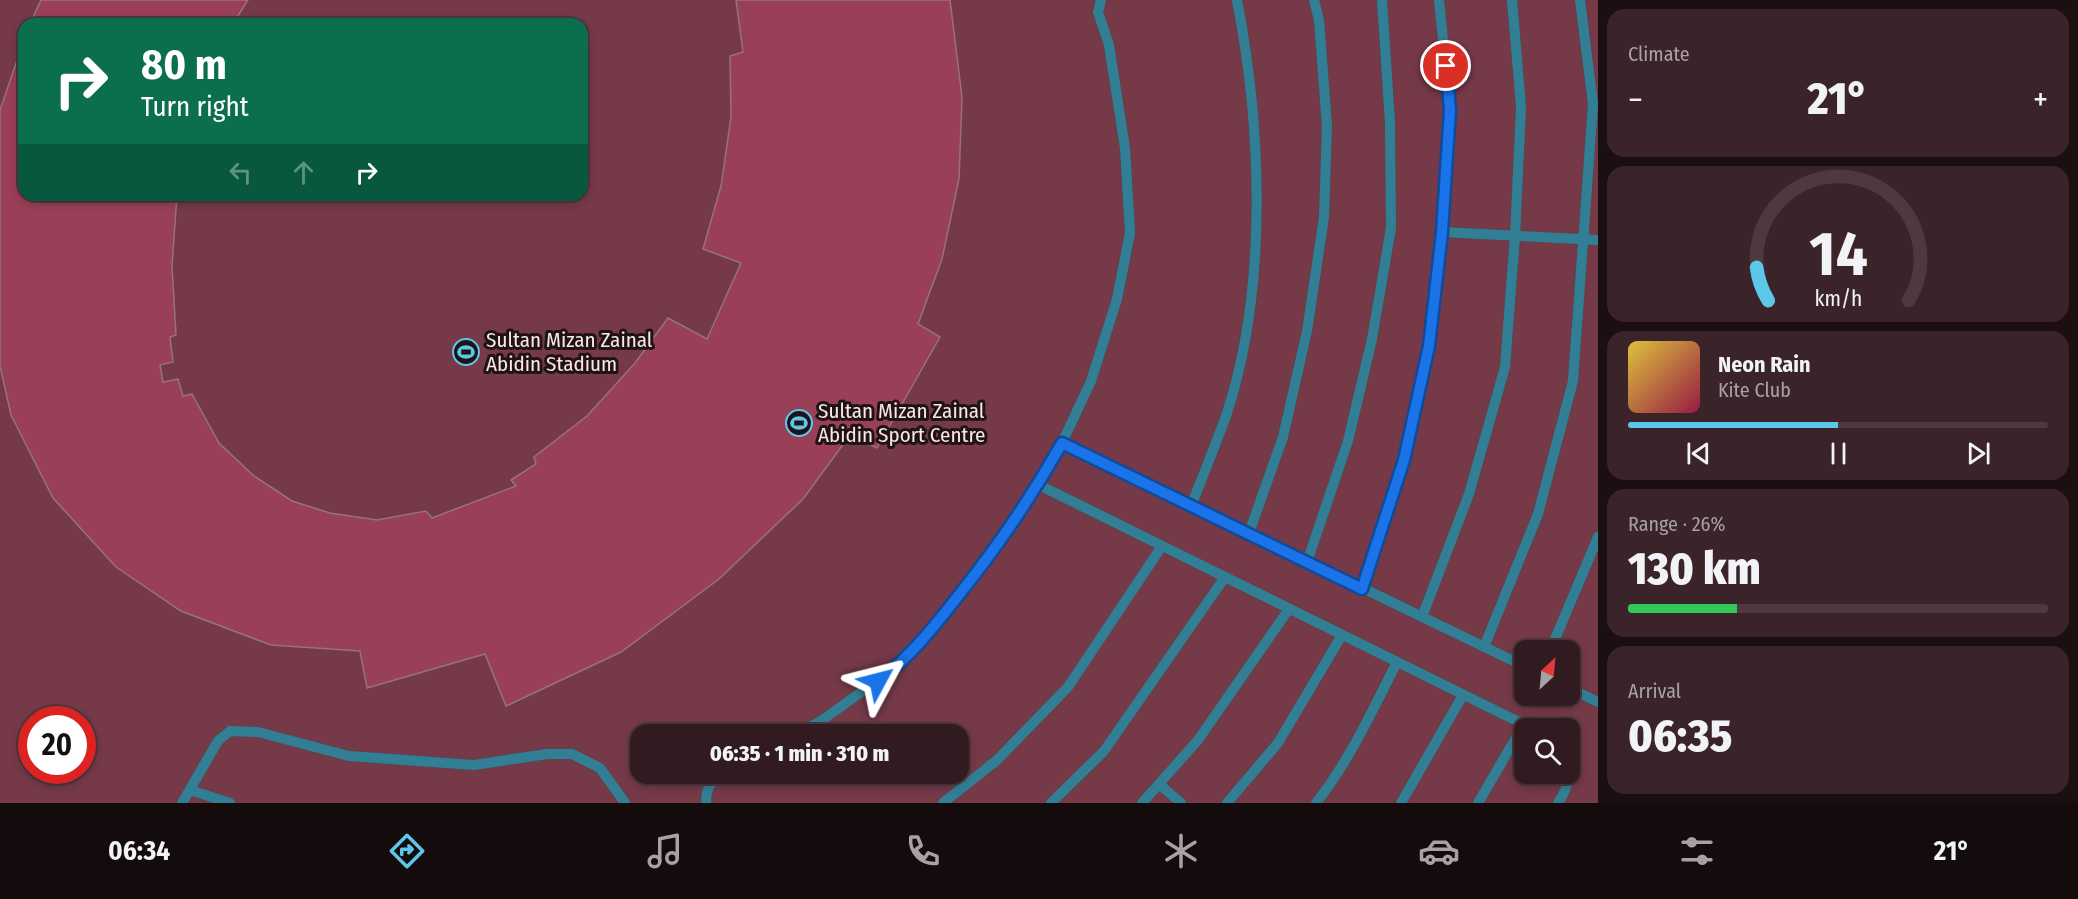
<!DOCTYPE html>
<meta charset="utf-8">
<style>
body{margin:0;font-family:"Fira Sans Condensed",sans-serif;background:#3a2429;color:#f1f3f6;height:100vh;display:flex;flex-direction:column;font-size:22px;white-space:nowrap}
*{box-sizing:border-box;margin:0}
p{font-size:20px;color:#a8a1a5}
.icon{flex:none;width:33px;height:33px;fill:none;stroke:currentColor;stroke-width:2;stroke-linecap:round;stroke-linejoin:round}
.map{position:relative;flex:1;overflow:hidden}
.details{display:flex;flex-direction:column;gap:9px;padding:9px;background:#1c0f12;width:480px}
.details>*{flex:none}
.top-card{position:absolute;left:18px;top:18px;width:570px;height:183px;border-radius:18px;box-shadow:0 3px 9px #0003,0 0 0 2px #4d393e;background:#0b6e4f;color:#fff;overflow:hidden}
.needle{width:39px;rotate:26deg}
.buttons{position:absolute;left:1514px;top:640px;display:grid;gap:12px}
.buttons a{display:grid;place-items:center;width:66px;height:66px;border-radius:12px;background:#321b20;box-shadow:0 3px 9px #0003,0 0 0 2px #4d393e;font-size:30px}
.speed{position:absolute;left:18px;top:706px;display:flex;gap:12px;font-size:30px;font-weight:700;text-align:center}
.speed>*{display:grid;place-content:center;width:78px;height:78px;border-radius:50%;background:#321b20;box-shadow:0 3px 9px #0003,0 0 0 2px #4d393e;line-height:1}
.speed .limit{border:9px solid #d22;background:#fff;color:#111}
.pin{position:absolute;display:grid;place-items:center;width:51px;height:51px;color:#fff;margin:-26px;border:3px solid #fff;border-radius:50%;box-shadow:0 2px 6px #0007}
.me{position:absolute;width:66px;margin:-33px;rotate:52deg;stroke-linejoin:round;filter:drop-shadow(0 0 4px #0008)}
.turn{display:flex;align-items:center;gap:21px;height:126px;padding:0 24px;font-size:27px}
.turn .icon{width:78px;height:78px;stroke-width:2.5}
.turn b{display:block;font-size:42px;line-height:51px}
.lanes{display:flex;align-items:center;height:57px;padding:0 24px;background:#0003;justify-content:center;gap:30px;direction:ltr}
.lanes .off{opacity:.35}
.big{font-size:45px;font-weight:800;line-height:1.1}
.details .tile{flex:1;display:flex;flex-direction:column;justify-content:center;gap:9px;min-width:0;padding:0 21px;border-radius:18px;background:#3a2429}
.details .dial{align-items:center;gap:0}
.dial svg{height:156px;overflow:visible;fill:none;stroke:#4d393e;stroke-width:7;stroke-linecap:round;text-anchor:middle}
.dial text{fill:#f1f3f6;stroke:none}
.song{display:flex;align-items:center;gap:18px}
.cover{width:72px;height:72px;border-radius:9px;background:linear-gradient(135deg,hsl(50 70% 55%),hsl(340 70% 35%))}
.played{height:6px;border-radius:3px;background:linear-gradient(90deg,#5cc7e8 50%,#4d393e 50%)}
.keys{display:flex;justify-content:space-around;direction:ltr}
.heat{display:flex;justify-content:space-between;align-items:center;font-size:33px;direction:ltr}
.charge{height:9px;border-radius:4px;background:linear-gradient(90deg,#34c759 26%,#4d393e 0)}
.trip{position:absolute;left:630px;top:724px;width:339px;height:60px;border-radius:18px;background:#321b20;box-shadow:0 3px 9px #0003,0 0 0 2px #4d393e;font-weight:800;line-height:60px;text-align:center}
.dock{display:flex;height:96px;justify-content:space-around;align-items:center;background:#140b0d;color:#a8a1a5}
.dock .icon{width:42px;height:42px}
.dock .active{color:#5cc7e8}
.dock b{font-size:27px;color:#f1f3f6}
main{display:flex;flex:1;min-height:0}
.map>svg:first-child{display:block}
.green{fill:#753948;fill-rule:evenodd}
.building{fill:#993f57;stroke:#977379;stroke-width:1.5}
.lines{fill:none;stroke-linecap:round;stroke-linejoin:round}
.service-casing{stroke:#604349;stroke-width:12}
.service{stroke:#327f95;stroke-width:10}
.route-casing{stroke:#114b97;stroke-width:15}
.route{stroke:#1a73e8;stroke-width:10}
.labels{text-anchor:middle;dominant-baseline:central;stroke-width:6;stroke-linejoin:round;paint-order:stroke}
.poi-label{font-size:21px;fill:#fae5e8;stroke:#201315;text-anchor:start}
</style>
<main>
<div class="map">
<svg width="1598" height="803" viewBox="0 0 1598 803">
<rect width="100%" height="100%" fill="#43242b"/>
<path class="green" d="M0,0H1598V803H0ZM24,24H582V195H24ZM1524,651H1569V696H1524ZM32,720H82V771H32ZM1524,729H1569V774H1524ZM640,735H958V774H640Z"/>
<g class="building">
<path d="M41,0H248L234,22L229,19L226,24H30Z"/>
<path d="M736,0H950L962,97L959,179L942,259L918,324L940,337L877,448L850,435L803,499L719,579L621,652L506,706L485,654L367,688L360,651L271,645L181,611L116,567L53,498L11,415L0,366V110L24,40V195H177L172,266L176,335L170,337L173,362L160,365L163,382L178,379L183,396L192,394L219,443L254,476L292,501L330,513L377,520L426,511L432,518L516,486L511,480L536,464L534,457L587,416L635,363L668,318L707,339L741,263L703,249L721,186L731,117L730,56L743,52Z"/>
</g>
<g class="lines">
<defs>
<g id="service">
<path d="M1442,232L1598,240"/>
<path d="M1062,443L1524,666"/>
<path d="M1039,485L1533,729"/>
<path d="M1191,506C1203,476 1215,446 1226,416C1268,290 1262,129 1237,0"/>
<path d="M1249,533L1283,437L1307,331L1324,217L1327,126L1319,20L1314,0"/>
<path d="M1307,562L1348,441L1372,339L1391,228L1390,123L1382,0"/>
<path d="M1362,589L1404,460L1429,346L1442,232L1450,110L1439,0"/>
<path d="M1422,617L1469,494L1505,367L1515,236L1521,107L1512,0"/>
<path d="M1484,647L1538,514L1573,381L1593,104L1580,0"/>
<path d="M1550,651L1598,537"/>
<path d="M1569,688L1598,702"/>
<path d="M795,735L821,721L896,667L943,616L1013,526L1062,443L1091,381L1117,299L1130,233L1125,148L1109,45L1098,12L1101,0"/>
<path d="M1159,784L1181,803"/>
<path d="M190,790L230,803"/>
<path d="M182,803L218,741L230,731L258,732L349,756L474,765L547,754H572L600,768L625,803"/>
<path d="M706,803C706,789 710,781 723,774"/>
<path d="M943,803L997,760L1068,687L1162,546"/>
<path d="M1051,803L1104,751L1225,577"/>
<path d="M1142,803L1198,740L1289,609"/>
<path d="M1227,803L1278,743L1342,635"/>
<path d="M1316,803C1350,760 1372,711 1397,662"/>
<path d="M1401,803L1463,695"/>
<path d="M1478,803L1524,724"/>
<path d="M1558,803C1569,786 1573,771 1569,752"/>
</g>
</defs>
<use href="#service" class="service-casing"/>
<use href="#service" class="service"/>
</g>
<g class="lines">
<defs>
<path id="route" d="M878,681C911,657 937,623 962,591C1001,542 1031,498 1062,443L1362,589L1404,460L1429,346L1442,232L1450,110L1446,66"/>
</defs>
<use href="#route" class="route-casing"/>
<use href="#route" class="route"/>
</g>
<defs>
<symbol id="stadium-ring" viewBox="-11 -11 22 22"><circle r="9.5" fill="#201315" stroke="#5cc7e8" stroke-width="1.5"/><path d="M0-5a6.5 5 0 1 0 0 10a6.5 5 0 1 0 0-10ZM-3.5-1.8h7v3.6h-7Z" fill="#5cc7e8"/></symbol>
</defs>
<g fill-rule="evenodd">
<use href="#stadium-ring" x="451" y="337" width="30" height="30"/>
<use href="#stadium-ring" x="784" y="408" width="30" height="30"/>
</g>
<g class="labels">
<g class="poi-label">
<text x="486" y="340">Sultan Mizan Zainal<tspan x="486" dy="24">Abidin Stadium</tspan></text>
<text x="818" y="411">Sultan Mizan Zainal<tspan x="818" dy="24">Abidin Sport Centre</tspan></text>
</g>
</g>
</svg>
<div class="buttons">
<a><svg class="needle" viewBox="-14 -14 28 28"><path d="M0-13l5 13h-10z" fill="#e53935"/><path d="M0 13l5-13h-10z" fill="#a8a1a5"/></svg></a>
<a><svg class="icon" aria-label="search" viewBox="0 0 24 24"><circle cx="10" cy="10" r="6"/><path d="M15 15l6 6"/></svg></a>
</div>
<div class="speed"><div class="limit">20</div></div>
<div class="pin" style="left:1446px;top:66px;background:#d93025"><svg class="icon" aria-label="arrive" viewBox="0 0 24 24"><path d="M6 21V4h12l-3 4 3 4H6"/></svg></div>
<svg class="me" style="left:878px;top:681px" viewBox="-20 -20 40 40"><path d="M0-17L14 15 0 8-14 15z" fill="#1a73e8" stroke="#fff" stroke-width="4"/></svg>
<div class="trip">06:35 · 1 min · 310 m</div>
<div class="top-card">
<div class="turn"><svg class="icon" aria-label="right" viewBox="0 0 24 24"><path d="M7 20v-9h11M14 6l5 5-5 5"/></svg><div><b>80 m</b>Turn right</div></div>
<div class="lanes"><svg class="icon off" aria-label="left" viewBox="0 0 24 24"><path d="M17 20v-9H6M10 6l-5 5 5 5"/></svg><svg class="icon off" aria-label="ahead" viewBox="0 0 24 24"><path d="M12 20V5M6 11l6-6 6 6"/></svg><svg class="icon" aria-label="right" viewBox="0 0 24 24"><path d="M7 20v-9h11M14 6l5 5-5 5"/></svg></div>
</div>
</div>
<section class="details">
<div class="tile"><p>Climate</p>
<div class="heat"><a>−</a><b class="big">21°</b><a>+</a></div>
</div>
<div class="tile dial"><svg viewBox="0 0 100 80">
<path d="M14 69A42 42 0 1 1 86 69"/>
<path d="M14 69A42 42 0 0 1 8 52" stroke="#5cc7e8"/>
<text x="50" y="56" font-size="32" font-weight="700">14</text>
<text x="50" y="72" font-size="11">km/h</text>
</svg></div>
<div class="tile">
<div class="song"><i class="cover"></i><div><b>Neon Rain</b><p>Kite Club</p></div></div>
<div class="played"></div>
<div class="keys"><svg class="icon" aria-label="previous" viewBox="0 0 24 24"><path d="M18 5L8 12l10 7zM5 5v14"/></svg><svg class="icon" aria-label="pause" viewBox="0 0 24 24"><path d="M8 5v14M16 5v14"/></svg><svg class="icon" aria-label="next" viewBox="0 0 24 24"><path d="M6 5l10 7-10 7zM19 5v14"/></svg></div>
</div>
<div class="tile"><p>Range · 26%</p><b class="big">130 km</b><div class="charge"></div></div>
<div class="tile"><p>Arrival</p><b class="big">06:35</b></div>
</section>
</main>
<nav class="dock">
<b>06:34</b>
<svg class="icon active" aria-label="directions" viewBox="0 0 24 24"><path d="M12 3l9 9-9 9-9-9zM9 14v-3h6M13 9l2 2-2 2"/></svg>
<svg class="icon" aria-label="music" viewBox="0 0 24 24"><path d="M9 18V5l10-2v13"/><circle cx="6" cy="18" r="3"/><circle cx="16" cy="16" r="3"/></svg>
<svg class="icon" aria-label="phone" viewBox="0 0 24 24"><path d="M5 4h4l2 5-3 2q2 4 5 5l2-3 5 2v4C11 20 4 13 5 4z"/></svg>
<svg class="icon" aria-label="climate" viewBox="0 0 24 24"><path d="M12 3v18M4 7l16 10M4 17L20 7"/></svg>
<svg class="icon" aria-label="car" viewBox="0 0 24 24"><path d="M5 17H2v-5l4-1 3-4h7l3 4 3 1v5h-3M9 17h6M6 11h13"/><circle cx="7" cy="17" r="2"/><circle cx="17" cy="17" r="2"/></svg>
<svg class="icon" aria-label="filters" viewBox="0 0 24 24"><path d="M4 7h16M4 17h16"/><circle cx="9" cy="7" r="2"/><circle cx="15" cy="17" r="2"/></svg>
<b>21°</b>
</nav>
